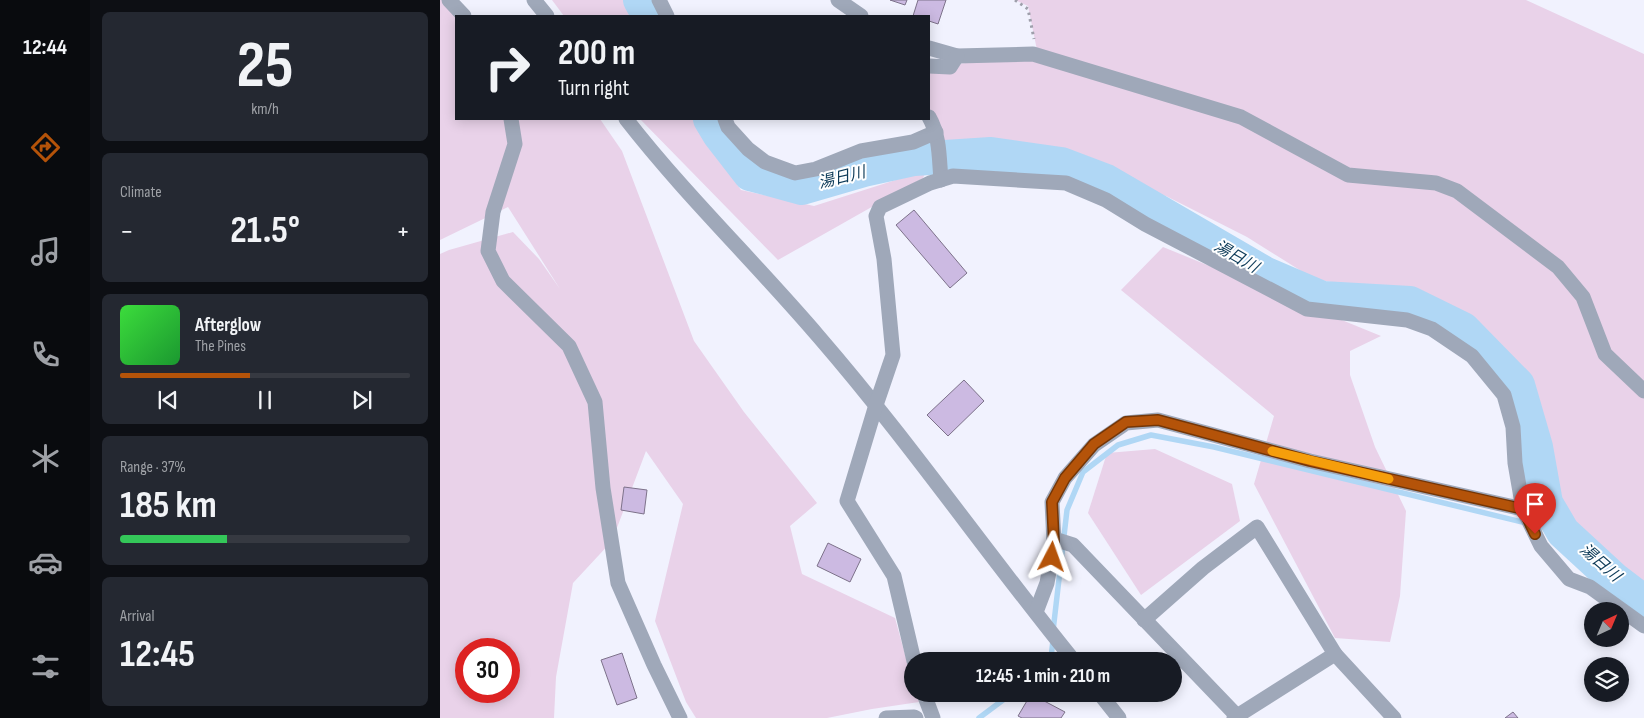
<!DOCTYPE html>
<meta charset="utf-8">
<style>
body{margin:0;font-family:"Sofia Sans Condensed","Noto Sans JP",sans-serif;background:#242831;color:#f1f3f6;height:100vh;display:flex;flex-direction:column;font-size:19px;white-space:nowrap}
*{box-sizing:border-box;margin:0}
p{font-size:16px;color:#9ea1a6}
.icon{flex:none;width:28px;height:28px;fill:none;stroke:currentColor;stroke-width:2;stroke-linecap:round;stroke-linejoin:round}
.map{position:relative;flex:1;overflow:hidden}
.details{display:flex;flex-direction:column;gap:12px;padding:12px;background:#0d0f14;width:350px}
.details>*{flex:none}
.guide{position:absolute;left:15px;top:15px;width:475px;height:105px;border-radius:0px;box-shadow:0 2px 12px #0003;background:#171b24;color:#f1f3f6;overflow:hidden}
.needle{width:32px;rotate:44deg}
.controls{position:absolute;left:1144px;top:602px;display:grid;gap:10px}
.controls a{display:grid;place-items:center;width:45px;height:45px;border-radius:50%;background:#171b24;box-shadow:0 2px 12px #0003;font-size:25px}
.speed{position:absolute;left:15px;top:638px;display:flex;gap:10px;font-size:25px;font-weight:700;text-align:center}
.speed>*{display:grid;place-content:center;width:65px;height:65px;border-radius:50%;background:#171b24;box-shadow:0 2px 12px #0003;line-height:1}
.speed .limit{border:8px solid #d22;background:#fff;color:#111}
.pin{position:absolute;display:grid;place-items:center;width:42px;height:42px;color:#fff;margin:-51px -21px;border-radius:50% 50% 50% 0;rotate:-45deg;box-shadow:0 0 5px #0007}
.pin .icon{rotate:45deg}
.me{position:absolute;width:55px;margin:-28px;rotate:4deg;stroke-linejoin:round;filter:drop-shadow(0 0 4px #0008)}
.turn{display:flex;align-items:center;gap:18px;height:105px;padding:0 20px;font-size:22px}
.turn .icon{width:65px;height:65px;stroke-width:2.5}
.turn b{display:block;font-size:35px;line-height:42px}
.big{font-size:38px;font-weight:700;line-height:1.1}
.details .card{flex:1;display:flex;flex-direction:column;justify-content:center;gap:8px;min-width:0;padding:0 18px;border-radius:8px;background:#242831}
.details .dial{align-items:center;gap:0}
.dial b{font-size:65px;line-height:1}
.song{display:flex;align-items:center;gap:15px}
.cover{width:60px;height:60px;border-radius:8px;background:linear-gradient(135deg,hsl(120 70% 55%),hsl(130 70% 35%))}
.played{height:5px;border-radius:2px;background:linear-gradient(90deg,#b45309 45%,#363941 45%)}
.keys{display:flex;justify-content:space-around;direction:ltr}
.heat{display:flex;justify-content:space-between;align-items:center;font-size:28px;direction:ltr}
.charge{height:8px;border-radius:4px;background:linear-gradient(90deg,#34c759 37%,#363941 0)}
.trip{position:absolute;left:464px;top:652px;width:278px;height:50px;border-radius:25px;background:#171b24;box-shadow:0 2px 12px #0003;font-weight:700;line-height:50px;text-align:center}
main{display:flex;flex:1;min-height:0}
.tab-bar{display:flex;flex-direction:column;width:90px;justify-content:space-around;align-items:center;background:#090b0e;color:#9ea1a6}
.tab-bar .icon{width:35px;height:35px}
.tab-bar .selected{color:#b45309}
.tab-bar b{font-size:22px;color:#f1f3f6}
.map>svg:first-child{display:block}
.green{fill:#e9d2e9;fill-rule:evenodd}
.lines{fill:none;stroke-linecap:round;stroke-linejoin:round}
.stream{stroke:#b0d7f5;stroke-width:5.5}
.river{stroke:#b0d7f5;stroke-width:34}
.building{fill:#ccbae2;stroke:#7d728a}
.path{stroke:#9e9fab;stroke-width:3;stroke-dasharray:2.5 4;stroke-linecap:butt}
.minor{stroke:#9fa8b9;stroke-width:15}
.route-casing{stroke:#753606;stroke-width:12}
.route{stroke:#b45309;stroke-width:9}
.slow{stroke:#f59e0b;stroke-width:9}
.labels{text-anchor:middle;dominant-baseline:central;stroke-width:4;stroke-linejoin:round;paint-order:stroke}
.water-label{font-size:16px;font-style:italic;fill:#0c3a58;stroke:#fff}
</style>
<main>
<nav class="tab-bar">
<b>12:44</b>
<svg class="icon selected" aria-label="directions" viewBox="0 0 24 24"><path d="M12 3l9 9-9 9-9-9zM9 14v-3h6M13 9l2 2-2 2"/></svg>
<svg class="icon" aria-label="music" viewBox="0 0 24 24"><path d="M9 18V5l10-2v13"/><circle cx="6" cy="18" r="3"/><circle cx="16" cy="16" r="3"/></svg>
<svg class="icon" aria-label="phone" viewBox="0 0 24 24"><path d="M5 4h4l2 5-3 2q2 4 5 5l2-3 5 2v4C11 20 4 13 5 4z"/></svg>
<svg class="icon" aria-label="climate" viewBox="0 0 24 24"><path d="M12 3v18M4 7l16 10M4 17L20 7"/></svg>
<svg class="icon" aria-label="car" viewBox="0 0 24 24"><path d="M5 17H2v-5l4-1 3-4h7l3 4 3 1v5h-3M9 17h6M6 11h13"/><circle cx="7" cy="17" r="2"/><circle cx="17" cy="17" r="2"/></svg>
<svg class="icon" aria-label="filters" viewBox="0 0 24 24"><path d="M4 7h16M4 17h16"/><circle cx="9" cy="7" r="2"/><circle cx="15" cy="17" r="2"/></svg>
</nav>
<section class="details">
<div class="card dial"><b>25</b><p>km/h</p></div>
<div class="card"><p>Climate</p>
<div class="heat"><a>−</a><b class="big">21.5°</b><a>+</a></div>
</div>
<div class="card">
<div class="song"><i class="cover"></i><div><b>Afterglow</b><p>The Pines</p></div></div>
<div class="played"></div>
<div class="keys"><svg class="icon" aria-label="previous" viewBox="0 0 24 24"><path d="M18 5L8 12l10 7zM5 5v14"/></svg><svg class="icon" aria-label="pause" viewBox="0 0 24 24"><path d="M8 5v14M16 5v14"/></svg><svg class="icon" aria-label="next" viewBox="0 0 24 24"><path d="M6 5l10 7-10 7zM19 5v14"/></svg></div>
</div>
<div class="card"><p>Range · 37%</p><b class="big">185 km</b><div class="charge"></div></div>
<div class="card"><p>Arrival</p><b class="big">12:45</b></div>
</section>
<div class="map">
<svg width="1204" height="718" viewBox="0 0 1204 718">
<rect width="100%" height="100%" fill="#f1f2fe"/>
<g class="green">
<path d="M0,0H11L16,16V119H160L182,151L254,341L304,412L377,503L350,526L362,574L455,618L472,680V694H476L479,702L432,709L387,718H256L246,702L215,621L243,504L206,451L172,541L133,583L116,677L114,718H0V254L9,250L73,232L99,259L120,289L68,207L0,240ZM26,649H69V691H26Z"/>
<path d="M112,0H188L197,16H124Z"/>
<path d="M575,0H1086L1204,54V588L1123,532L1087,375L1001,301L874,279L807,237L726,196L506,152L489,117V67L598,55L588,6Z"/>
<path d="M200,119H253L263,136L301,190L374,206L487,170L483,178L338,260Z"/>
<path d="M723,247L941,336L910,351V375L935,447L966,511L960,596L950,642L895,638L814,484L834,416L681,290Z"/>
<path d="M715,449L792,484L800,521L701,595L648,513L667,453Z"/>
<path d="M1164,564L1204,593V627L1158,593Z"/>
</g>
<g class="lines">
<g class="stream">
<path d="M613,631L627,510L643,472L678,445L711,435L774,447L1123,532"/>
<path d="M608,661L611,658L613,640"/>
<path d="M539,718L571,694"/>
</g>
<g class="river">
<path d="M200,0L209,16"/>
<path d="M270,119L279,134L310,174L362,188L424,170L474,159L551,154L621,164L666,181L826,274L882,298L970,303L1023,329L1078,385L1096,447L1106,503L1123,532L1174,579L1204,602"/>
</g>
</g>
<g class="building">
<path d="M450,0H467L465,5Z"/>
<path d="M478,0H506L498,24L489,21V16H473Z"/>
<path d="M474,210L527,273L510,288L456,225Z"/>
<path d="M524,380L544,401L508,436L487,415Z"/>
<path d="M184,487L207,490L204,514L181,510Z"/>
<path d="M388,543L421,559L410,582L377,566Z"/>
<path d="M182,653L197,698L177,705L161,660Z"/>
<path d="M591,694L625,712L621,718H582L578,716Z"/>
<path d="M1073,712L1078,718H1065Z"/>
</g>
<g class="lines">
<path class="path" d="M575,0L588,9L594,39"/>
<g class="minor">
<path d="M9,0L24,16"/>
<path d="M94,0L107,16"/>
<path d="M219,0L227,16"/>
<path d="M398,0L421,16"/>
<path d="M489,48L517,56L593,54L801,117L908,175L996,183L1017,191L1118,267L1143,297L1165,354L1204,391"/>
<path d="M489,66L510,67L517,56"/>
<path d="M489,117C500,136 499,158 501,180"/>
<path d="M71,119L75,144L53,212L48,251L63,281L129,346L155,402L163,488L178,583L214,665L240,718"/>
<path d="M186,119C246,196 316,263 379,337C469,441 547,554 634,661"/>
<path d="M285,119L288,127L308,149L325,162L355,173L376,169L421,151L473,142L496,132"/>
<path d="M614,539L633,545L797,716L794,718"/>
<path d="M596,612L607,583L614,543L612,502L625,478L654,445L686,423L718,420L870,461L1083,509"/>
<path d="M704,620L763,568L817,527L895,654L797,716"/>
<path d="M895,654L954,718"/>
<path d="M474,661L454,576L407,501L436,405L453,355L444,259L436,216L440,207L490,183L513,176L626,183L666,200L705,224L867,309L967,320L992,329L1032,356L1064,395L1073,427L1075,463L1083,509L1101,546L1129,579L1150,587L1204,626"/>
<path d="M484,694L493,718"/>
<path d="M660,694L679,718"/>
<path d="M446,718L474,717L476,718"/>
</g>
</g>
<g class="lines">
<defs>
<path id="route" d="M612,557L614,543L612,502L625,478L654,444L686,422L718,420L870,461L1083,509L1095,534"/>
</defs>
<use href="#route" class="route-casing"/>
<use href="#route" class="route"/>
<path class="slow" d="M832,451L949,479"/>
</g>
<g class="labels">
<g class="water-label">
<text transform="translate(402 178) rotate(-14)">湯日川</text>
<text transform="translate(796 257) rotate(30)">湯日川</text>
<text transform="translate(1160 563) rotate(41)">湯日川</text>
</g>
</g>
</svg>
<div class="controls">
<a><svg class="needle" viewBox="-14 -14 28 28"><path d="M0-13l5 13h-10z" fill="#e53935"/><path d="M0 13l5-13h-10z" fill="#9ea1a6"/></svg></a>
<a><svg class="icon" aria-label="layers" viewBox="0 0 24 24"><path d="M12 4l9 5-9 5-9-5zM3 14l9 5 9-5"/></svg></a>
</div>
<div class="speed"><div class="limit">30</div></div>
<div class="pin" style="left:1095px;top:534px;background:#d93025"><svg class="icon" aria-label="arrive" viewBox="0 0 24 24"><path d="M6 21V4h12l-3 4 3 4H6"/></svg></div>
<svg class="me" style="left:612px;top:557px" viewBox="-20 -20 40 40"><path d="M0-17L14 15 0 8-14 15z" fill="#b45309" stroke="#fff" stroke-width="4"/></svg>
<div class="trip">12:45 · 1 min · 210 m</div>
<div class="guide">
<div class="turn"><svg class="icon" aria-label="right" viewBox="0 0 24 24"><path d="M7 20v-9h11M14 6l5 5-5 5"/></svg><div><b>200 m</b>Turn right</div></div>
</div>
</div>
</main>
